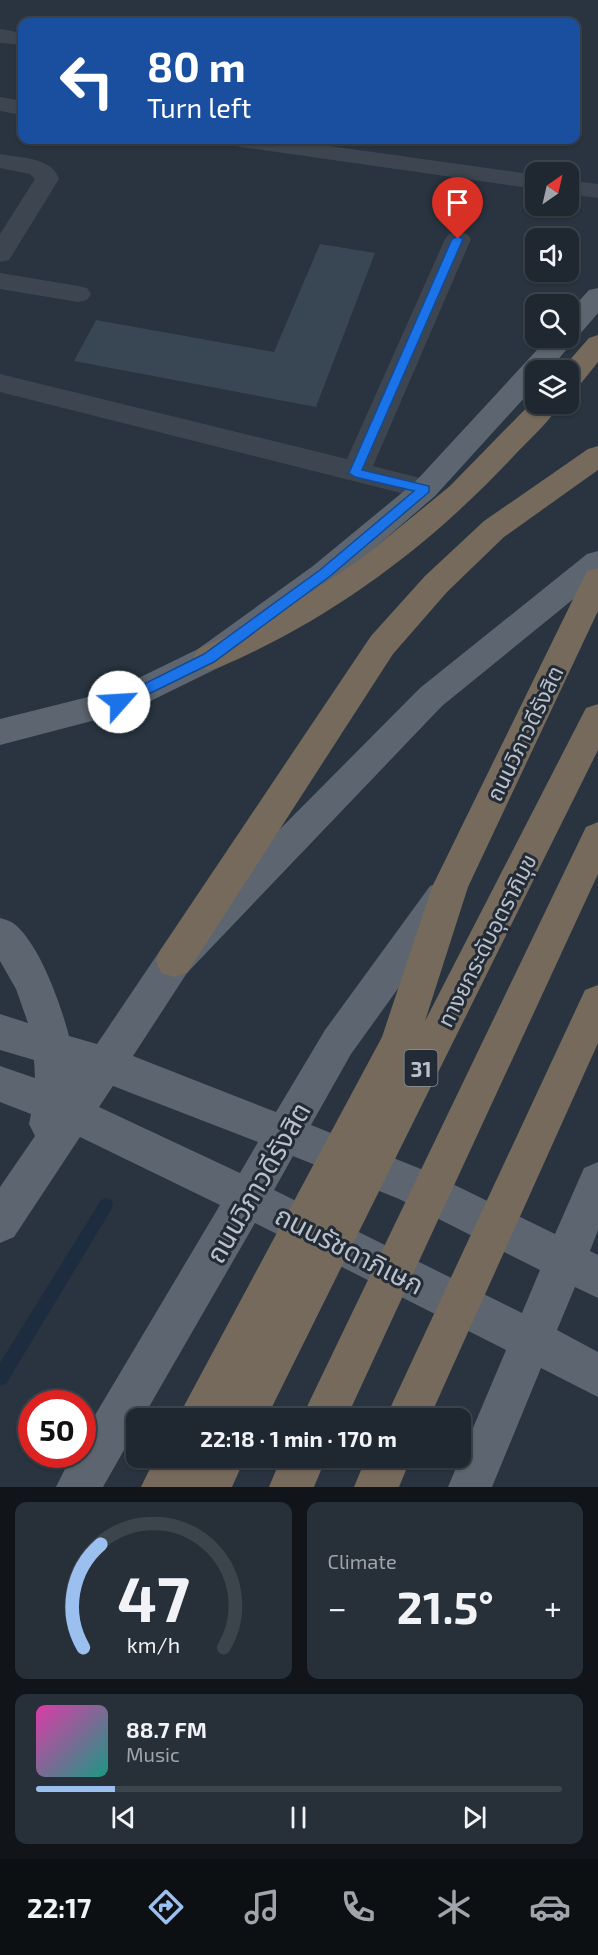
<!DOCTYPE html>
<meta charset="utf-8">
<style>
body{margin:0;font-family:"Exo 2","Noto Sans Thai",sans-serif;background:#272f38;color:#f1f3f6;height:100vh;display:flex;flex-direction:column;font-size:22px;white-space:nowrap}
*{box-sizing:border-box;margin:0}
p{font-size:20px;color:#a1a5ab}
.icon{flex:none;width:33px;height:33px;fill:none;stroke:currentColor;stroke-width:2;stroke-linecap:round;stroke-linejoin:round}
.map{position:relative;height:1487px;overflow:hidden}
.panel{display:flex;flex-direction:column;gap:15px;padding:15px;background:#11151a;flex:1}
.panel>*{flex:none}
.guide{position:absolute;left:18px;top:18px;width:562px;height:126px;border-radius:12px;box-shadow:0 2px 4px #0004,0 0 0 2px #3c444c;background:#1a4fa0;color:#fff;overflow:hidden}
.needle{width:39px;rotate:34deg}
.fabs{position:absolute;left:525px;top:162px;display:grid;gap:12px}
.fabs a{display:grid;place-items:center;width:54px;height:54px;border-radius:12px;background:#1f2730;box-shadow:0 2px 4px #0004,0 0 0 2px #3c444c;font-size:30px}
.speed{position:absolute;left:18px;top:1390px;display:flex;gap:12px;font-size:30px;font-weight:700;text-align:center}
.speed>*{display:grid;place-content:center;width:78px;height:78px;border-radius:50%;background:#1f2730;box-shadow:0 2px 4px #0004,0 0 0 2px #3c444c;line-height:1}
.speed .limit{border:9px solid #d22;background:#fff;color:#111}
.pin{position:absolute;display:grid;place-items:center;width:51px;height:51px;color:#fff;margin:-62px -26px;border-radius:50% 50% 50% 0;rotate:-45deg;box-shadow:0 0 6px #0007}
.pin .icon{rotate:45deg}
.me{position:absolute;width:66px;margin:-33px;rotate:64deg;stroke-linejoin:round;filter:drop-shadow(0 0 4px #0008)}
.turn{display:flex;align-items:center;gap:21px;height:126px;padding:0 30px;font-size:27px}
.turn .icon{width:78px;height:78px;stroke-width:2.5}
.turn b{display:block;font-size:42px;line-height:51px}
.big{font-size:45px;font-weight:700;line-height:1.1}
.panel .card{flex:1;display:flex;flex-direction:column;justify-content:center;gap:9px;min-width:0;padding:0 21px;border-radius:12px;background:#272f38}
.panel .dial{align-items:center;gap:0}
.dial svg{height:156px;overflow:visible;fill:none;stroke:#3c444c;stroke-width:7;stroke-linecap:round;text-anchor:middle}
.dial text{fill:#f1f3f6;stroke:none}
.song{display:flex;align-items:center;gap:18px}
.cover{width:72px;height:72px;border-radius:9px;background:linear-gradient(135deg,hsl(320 70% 55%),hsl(170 70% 35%))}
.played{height:6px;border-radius:3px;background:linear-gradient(90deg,#9bbfef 15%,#3c444c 15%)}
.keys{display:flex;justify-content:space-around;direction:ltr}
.heat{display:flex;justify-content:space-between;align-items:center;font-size:33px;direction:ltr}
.panel .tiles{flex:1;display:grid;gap:15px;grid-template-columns:1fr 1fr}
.card:last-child{grid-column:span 2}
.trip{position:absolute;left:126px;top:1408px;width:345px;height:60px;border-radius:12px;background:#1f2730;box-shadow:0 2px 4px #0004,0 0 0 2px #3c444c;font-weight:700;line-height:60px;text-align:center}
.dock{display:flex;height:96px;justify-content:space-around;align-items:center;background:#0c1013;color:#a1a5ab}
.dock .icon{width:42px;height:42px}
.dock .active{color:#9bbfef}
.dock b{font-size:27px;color:#f1f3f6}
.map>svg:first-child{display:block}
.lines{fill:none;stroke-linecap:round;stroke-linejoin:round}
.stream{fill:#1d2c3e;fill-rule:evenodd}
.building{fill:#394654}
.minor{fill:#3d4650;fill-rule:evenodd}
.major{fill:#5c6570;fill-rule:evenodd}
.highway{fill:#756a5b;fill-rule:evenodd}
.route{fill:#1a73e8;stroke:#114b97;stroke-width:1.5}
.labels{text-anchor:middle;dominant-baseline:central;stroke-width:6;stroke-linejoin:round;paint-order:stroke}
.shield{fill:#222b36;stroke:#8c949e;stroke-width:1.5}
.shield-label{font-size:21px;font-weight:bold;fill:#bac1ca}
.street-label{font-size:22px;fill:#bac1ca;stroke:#222b36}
.near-street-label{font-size:27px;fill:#bac1ca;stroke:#222b36}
</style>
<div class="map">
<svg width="598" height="1487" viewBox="0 0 598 1487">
<rect width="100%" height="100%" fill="#293440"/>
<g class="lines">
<path class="stream" d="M106,1198L111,1200L113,1205L111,1210L6,1384L0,1386V1363L101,1200Z"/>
</g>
<path class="building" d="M320,244L375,253L316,407L74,361L96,320L274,352Z"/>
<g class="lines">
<g class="minor">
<path d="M0,29L22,33V45L0,43Z"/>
<path d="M0,97L22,101V115L0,111Z"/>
<path d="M229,140H287L536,175V189L241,147L233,145Z"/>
<path d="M0,154C20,158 52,157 59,179L9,260L0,262V234L35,179L30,174L0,168Z"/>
<path d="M568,180L598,184V198L568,194Z"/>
<path d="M458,231L467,234L471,239L373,466L435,482L439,489L435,496L425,499L0,392V374L347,459L445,239L449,234Z"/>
<path d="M0,273L78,286L87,288L91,294L87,300L78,302L0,289Z"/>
</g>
<g class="major">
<path d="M598,288V313L549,370H536V385L435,496L335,582L220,667L130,711L0,745V719L112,691L198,649L313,566L415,482L548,338H568V313L589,290Z"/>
<path d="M598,551V579L442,706L187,973L133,1056L276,1112L325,1030L430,886L443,881L456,886L461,897L456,908L351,1054L311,1125L426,1171L555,1234L584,1168L598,1162V1230L590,1251L598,1255V1298L575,1287L557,1330L598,1352V1397L541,1368L492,1487H448L506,1350L255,1223L142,1419H136V1429L103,1487H56L72,1455H82V1437L220,1205L80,1137L14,1237L0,1243V1187L35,1136L29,1124L31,1114L0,1102V1066L35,1078L34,1060L0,1050V1014L28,1023L16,989L0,961V918C4,919 10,921 13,923C39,942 61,1005 69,1036L97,1044L161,949L420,688L587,554ZM113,1086L258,1142L240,1173L99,1107ZM293,1156L399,1199L540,1270L522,1313L274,1190Z"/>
</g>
<g class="highway">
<path d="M598,335V362L578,387L568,389V370H561L589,338Z"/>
<path d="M536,398V404H560C548,424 527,441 511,459C428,547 332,619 220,667L209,670L198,667L193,658L198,649L266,618L299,600L362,558L450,486Z"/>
<path d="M598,446V470L504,537L447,592L393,654L187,973L174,977L161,973L156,961L161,949L371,636L425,576L484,521L588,449Z"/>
<path d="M598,568V611L468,887L425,1021L586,708L598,704V750L266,1419H177L382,1037L432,887L583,579L587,571Z"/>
<path d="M598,822V874L346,1419H301L586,827Z"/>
<path d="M598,985V1043L429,1419H385L585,990Z"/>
<path d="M155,1458H245L232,1487H141Z"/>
<path d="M281,1458H326L314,1487H269Z"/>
<path d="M366,1458H411L399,1487H354Z"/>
</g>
</g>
<path class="route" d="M458,236L463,239L362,470L429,486V492L329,577L214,662L124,706H114L112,702L114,699L204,654L320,570L414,491L355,477L349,473L452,239Z"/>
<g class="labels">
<rect class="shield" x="404.5" y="1050" width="33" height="36" rx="4.5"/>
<g class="shield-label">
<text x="421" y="1068">31</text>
</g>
<g class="street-label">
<text transform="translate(524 733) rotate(-64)">ถนนวิภาวดีรังสิต</text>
<text transform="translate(486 940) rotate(-63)">ทางยกระดับอุตราภิมุข</text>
</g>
<g class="near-street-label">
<text transform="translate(257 1182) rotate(-60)">ถนนวิภาวดีรังสิต</text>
<text transform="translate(350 1249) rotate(27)">ถนนรัชดาภิเษก</text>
</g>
</g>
</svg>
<div class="fabs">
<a><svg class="needle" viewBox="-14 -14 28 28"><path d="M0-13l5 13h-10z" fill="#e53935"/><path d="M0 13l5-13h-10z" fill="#a1a5ab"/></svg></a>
<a><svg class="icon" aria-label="sound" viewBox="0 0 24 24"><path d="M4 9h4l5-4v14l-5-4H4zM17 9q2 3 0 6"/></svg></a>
<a><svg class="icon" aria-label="search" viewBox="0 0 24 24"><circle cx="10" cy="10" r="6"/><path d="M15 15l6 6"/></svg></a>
<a><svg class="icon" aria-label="layers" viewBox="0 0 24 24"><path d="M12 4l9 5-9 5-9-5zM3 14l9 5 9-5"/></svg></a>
</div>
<div class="speed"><div class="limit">50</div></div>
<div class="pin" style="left:458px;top:239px;background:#d93025"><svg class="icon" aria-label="arrive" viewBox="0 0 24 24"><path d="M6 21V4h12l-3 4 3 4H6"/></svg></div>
<svg class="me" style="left:119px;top:702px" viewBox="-20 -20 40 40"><circle r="19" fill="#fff"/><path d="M0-13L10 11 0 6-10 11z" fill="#1a73e8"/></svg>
<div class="trip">22:18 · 1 min · 170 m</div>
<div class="guide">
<div class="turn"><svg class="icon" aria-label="left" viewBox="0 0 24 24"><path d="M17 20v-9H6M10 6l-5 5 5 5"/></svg><div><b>80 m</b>Turn left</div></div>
</div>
</div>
<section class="panel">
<div class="tiles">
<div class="card dial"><svg viewBox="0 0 100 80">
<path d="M14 69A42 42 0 1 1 86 69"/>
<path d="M14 69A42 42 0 0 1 23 16" stroke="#9bbfef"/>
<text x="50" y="56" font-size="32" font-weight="700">47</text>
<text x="50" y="72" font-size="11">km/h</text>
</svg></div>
<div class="card"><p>Climate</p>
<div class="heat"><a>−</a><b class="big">21.5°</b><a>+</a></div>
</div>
<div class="card">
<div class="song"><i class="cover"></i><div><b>88.7 FM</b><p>Music</p></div></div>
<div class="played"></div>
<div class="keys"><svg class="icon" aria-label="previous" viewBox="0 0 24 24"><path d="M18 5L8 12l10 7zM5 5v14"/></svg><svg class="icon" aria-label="pause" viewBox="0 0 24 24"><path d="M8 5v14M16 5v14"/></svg><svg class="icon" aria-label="next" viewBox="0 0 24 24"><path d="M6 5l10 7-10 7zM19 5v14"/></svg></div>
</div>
</div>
</section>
<nav class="dock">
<b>22:17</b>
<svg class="icon active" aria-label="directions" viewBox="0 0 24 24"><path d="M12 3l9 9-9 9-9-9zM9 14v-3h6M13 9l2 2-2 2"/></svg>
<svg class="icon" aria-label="music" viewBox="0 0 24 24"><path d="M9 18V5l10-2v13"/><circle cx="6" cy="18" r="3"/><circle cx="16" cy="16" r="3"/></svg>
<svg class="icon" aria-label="phone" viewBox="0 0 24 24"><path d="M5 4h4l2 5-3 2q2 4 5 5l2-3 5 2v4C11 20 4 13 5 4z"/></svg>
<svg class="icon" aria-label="climate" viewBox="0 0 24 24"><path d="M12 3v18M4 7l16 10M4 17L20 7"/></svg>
<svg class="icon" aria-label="car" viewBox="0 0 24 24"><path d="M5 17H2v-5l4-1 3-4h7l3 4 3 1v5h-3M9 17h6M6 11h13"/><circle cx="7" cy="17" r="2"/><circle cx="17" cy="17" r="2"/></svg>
</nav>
